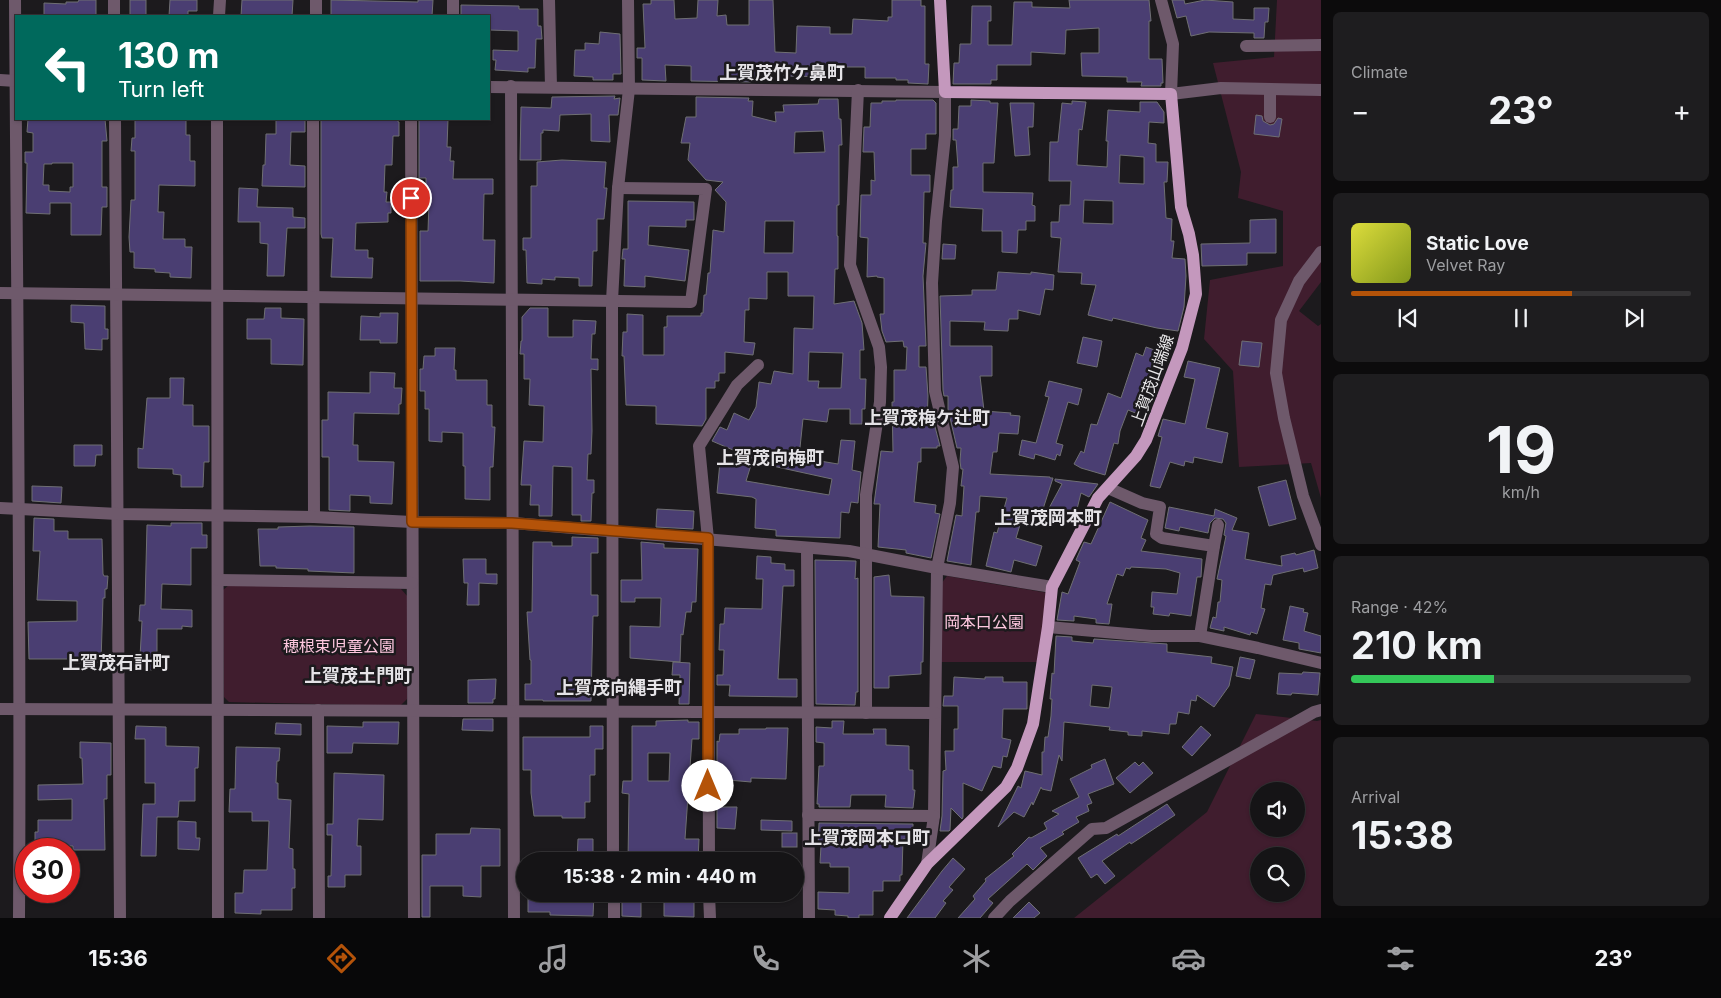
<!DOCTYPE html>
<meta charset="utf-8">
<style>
body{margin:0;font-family:Inter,"Noto Sans JP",sans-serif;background:#1e1d1f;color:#f1f3f6;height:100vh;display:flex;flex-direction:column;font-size:19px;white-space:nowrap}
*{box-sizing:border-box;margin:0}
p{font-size:16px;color:#9d9ea1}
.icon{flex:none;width:28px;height:28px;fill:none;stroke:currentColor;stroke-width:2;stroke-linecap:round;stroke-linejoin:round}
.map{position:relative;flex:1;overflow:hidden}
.panel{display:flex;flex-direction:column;gap:12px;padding:12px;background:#0c0b0c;width:400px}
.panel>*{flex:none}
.hud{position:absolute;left:15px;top:15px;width:475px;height:105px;border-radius:0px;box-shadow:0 1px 4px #0004,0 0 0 1px #343335;background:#00695c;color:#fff;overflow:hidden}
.fabs{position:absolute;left:1250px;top:782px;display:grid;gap:10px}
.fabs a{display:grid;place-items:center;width:55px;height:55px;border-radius:50%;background:#151416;box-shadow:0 1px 4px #0004,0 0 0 1px #343335;font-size:25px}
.speed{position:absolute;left:15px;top:838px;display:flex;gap:10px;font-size:25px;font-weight:700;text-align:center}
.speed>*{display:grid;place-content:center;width:65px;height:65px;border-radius:50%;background:#151416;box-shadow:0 1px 4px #0004,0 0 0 1px #343335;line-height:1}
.speed .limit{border:8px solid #d22;background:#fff;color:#111}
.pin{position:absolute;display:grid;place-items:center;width:42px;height:42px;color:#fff;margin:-21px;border:2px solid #fff;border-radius:50%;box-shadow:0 1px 5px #0007}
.me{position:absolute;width:55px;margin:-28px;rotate:0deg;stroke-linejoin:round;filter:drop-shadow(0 0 4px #0008)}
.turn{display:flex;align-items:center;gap:18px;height:105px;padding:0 20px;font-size:22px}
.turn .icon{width:65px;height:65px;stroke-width:2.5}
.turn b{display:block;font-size:35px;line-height:42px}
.big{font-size:38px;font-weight:700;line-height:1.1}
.panel .card{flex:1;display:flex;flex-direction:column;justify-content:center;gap:8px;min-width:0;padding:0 18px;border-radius:8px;background:#1e1d1f}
.panel .dial{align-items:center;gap:0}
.dial b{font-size:65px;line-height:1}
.song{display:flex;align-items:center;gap:15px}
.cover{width:60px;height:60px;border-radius:8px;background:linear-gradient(135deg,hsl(60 70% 55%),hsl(70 70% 35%))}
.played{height:5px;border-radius:2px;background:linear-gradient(90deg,#b45309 65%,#343335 65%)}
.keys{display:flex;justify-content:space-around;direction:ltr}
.heat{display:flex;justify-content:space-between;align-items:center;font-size:28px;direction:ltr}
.charge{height:8px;border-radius:4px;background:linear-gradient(90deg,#34c759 42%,#343335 0)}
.trip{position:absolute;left:516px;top:852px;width:288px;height:50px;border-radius:25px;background:#151416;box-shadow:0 1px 4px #0004,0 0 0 1px #343335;font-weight:700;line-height:50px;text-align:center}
.tabs{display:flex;height:80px;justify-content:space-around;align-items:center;background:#080809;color:#9d9ea1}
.tabs .icon{width:35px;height:35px}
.tabs .active{color:#b45309}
.tabs b{font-size:22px;color:#f1f3f6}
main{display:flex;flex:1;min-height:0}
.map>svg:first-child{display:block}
.green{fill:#401d2e;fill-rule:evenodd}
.building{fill:#4a3e72;stroke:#6f6f73;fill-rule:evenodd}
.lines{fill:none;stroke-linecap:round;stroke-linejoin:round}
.minor{stroke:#6e596b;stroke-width:12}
.major{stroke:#c498bd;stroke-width:12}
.route-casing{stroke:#753606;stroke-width:12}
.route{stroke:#b45309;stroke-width:9}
.labels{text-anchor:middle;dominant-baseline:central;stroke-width:5;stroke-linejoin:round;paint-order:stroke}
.street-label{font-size:16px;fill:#ebeaec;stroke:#1c1a1d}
.park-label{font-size:16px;fill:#fec7df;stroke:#1c1a1d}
.neighbourhood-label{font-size:18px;font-weight:bold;fill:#e5e3e7;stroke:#1c1a1d}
</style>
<main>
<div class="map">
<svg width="1321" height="918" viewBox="0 0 1321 918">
<rect width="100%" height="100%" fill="#1c1a1d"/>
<g class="green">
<path d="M1277,0H1321V282L1299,311L1318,326L1321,324V498L1311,463L1239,467L1233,371L1204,339L1210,280L1283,266V211L1238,198L1241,172L1213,63L1274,57Z"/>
<path d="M947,576L1048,593L1038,662H940L941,584Z"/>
<path d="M229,585L401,589L408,597L407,699L400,706L229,702L224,697L223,590Z"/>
<path d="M1256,714L1317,721L1321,720V918H1074L1207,812ZM1259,791H1296V829H1259ZM1259,856H1296V894H1259Z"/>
</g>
<g class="building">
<path d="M79,0H96V16H44V3L66,4V2H78Z"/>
<rect x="130" y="0" width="16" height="16"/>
<path d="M170,0H197V11H188V16H169Z"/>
<path d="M242,0H293L292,16H241Z"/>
<path d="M331,0L418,2V0H433L432,16L391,15V16H331Z"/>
<path d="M651,0H674L675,19L697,18L698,0H718L717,16L726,15L727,25H749V0H773L775,52L796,53L797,26L830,27V34H852L853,19L888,21V17H892V0H921V6H925V64H929L928,84L908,83V80H896V78H865V67H838V77L784,76V70H764V79H751V82L691,81V66L665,65L666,81L642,80V58H637V48H645L643,4H651Z"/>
<path d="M1069,0H1149L1151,21H1149V59H1162L1163,83H1161V86H1141L1142,82H1127V77L1082,76L1081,53H1099V28L1066,30L1065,54L1031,52V65H997V80H991V84H953L954,63H959L960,44H971L972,6H991V21H988V45H1012L1014,2H1032V7L1070,8Z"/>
<path d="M1172,0H1184L1185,4L1205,0L1233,2V19L1254,20V8H1269L1268,22H1265L1264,38H1254V33L1209,32L1191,36L1186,16L1177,18Z"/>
<path d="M461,5L519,6V9H538V26H541L542,39H536L535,68H528V72L495,70L496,60H493V50L518,51V31L489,30V16H461Z"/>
<path d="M600,32L620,34L621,74H613V80H593V77L574,76L575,50H585V43L599,44Z"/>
<path d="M615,96L614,99L620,98L618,115H609L610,142L591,141V114L560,115L559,131L543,130V133H541V160H520L521,107L551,108L552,97Z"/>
<path d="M696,97L749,98L748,101H753L752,116L776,122L775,112H784L783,105L818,104L819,99H838L839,119H841L842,145H839V205H837V236H838V269H835L834,304L854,301L862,323L864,350H860V379H866L865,409H862V424H850V409H829L827,422L803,419L799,457L820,462V461L838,464L841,440L855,441L852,470L861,472L858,503L851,502L849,513L841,512L840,538L776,536V530L755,528L756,499L752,497L717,493L720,462L751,465L746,481L829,495L832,479L768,465L712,441L720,427L727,430L734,413L749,420L756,407L759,382L771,384L774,371L793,374L794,328L813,329L814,296H788V272H767V299L749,298V310H745L744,342L755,343L753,355L725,352V373H719V381H715V388H706V419L702,426L656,424V406L626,405L624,356H622L623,332H627V314L643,315V355H664V327H667V316H701V313H703L704,295H706L708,273H710L713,230L724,232L726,202L715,190L723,182L706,180L688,160L690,143H681L686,117H696ZM823,131L825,152L794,153L795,132ZM765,221H794L793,253H764ZM809,352L843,353L841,388H818L819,381H808Z"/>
<path d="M896,100H933L936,103V134H926V149H911V175H930V192H924L923,243H926L923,276L926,346H919V367H926L928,396L927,423H934L940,446H937V448H921V462H918L914,502L936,505L935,513L940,514L931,558L906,553V550L878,547L880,504H874L881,451L893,452L892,402H894V370H906L907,347H904L903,341L886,342L882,331L880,314H884V278L877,277V276L867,277L868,238L860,237L861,195H871V180L875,181L874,152H863L864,127H870L871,103H882V101H896Z"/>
<path d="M971,100L990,101V103H998L994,163H983V192L1033,193L1032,205L1035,206V221H1026V230H1018L1017,253L1002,252V231H982L983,209L950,207L951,190H953V167H958L956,140H953V129H958L959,106H971Z"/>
<path d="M1072,101L1086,102L1082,130L1079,129L1077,165L1107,167L1108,141H1106L1108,110L1140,112V102H1157L1164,112V123L1149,122L1148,143L1156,144V162H1168L1167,182H1164L1166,218L1172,219L1171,241H1174L1172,258L1185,259L1186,276L1184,307L1178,331L1157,328L1113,318L1112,321L1088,315L1096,285L1081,284L1082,273L1058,272L1061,238L1051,237V222H1059L1060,205H1070L1071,181H1049L1050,142H1058L1062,103L1072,104ZM1120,155L1144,157V184L1119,183ZM1084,200L1113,201V224L1083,223Z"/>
<path d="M1010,103H1034L1033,127H1028L1030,155L1015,156Z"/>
<path d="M1256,115L1262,116L1263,121L1270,125L1274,124L1278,118L1282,119L1279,137L1254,134Z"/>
<path d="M28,119H105L107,141H102V187H107V207H102L101,235H71V203H50V214L26,213L27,163H25V152H33V133L27,132ZM52,163H73V187H70V192L49,191V185H43L44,164H52Z"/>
<path d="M135,119H186V135H190V161H195V186L159,185L158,212H164L163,239H185V247H192L191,278L170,277V273L155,272V269L134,268V252H130L129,237L131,200H135V151H131L132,138H135Z"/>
<path d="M276,119H305V132H291L290,165L305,166V187L262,186L263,165H265L266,134H276Z"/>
<path d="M321,119H398V122H399V136H393L392,165H385L384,192H387L386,202H391V213H388V222L356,223L355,250H368V258H373L372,278L331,277L333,238H322L321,234Z"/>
<path d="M419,119H448L447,147H451L450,161H454L453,179H493V194H484L483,240H495L494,283L460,281H420V231H428L429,202H426V178H419Z"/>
<path d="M562,160L606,162L604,188H607L604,219H597V251H593L592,286H579V278L555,277V280L542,279V284L527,283L526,250H523V238H531V186H537V162Z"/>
<path d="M239,188L258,189L257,207L293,208V217L305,218V228H287L284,276H267L268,244L260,243V222H238Z"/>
<path d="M628,201L694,202V220H686V227L649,226L648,245L689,250L685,281L645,276V287L624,286L625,259H622L623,249H628Z"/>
<path d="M1276,219V253H1247V265L1202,266L1201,244L1250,243V220Z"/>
<path d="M943,244L956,245L955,259H942Z"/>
<path d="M998,272L1031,274V272L1054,275L1053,290L1045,289L1040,315L1018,310V319H1009L1008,331L984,330L985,322L950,321V346H992V376H980L984,411L1011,413L1010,415L1020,416L1018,434L999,433L997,452H993L990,474L1050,477V478H1053L1043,509L1040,508L1039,510L1025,508L1016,538L1042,546L1036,566L1014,560L1011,572L986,566L994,532L997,533L1007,498L980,496L979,512H976L971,565L947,561L956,515L962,516L964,486H961L963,469H961L960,461L961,448H957L948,409V396H944L943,390L940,296L972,295V290H996Z"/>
<path d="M71,305L105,306V329H108V339H102V350L85,349L84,323L71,322Z"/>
<path d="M265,308H281V318L304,319L303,365L271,364V339H247V319H264Z"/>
<path d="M530,308H548V337H573V320L596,321L595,334H592L591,359H598V370L591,369L592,431L591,454H588L587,480H594V493H592L591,521H581V515H572V467L553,466L552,516H539V505H530L531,485H521L524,441L543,442L544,406L529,405L530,379H524V354H520L521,341H522V317Z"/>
<path d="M380,313H398L397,343H380V340H360L361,316L380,317Z"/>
<path d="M1083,337L1102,341L1097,367L1077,363Z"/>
<path d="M1242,341L1262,343L1259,367L1239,365Z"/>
<path d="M1146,347L1163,353L1152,381L1150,380L1138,414L1128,410L1120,431L1118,444L1114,443L1105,475L1081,468L1074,464L1081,451L1084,453L1091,424L1097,425L1108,393L1121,398L1136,353L1143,356Z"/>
<path d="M435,348H455L454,370H456V380H487V405H492V427H495L493,467H490V500L465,499V466H463V433L442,432V442L429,441V409H425V391H420V369H423L424,356H435Z"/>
<path d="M1188,361L1220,368L1206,428L1228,433L1222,463L1194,457L1193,463L1185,461L1184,466L1170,462L1160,488L1150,486L1162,437L1158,436L1163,419L1185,424L1195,379L1184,377Z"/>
<path d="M370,372L395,373L394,388H402L401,404H399V414L354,413L353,445H358V461L394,462L392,504L370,503V496L350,495V511L329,510V457H322V420H328V392L370,393Z"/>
<path d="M170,378H184L183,405H193V426H209V462H204L203,487H181V475L173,474V469L138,468V448L143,449L147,398H170Z"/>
<path d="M1049,381L1082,389L1078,405L1068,402L1056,443L1063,445L1060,456L1057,454L1055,460L1035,454L1034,459L1019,455L1022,440L1036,443L1049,397L1045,396Z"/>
<path d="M74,445H102V455H96L95,466H74Z"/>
<path d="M1055,479L1098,484L1089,497L1081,493L1075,517L1048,510L1062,484L1055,481Z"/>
<path d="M1286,480L1296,519L1269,526L1258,487Z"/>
<path d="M32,486L62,487L61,503L32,501Z"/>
<path d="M1110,502L1148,520L1141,538L1146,540L1141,551L1202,559L1201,577H1197L1191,616L1170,613L1169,616L1153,614L1154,607H1151L1152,592L1177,594L1180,573L1166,569L1131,567L1130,569L1126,568L1123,576L1117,574L1107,604H1112L1109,624L1096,623V619L1074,616V621L1057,620L1062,592L1068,594L1080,562L1076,560L1079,553L1084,542L1091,544Z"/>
<path d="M1169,507L1214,516L1215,509L1237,518L1232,530L1249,533L1245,559L1282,566L1281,556L1295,553L1296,555L1314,550L1318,568L1304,572L1303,568L1273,575L1271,585L1265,584L1261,608L1265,609L1257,634L1251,632L1250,635L1224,627V631L1210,628L1213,617L1216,618L1218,602H1220L1222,580L1217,579L1226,536L1224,535L1226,523L1223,519L1215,518L1210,523L1208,533L1180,527L1179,531L1165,528Z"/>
<path d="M657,509L694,511L693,529L656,527Z"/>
<path d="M34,518L54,519V531H68V539H102L103,574L104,576H108L107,589H105V598H103L101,662L73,663V659H29L28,622L77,621V601L37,600L40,551H33Z"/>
<path d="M171,523H202V535H207V548H191V585L162,584L161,609L192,610V627L182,626V629H157V652H152V670H134L135,657H140L142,621H139L140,605H145L147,525L171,526Z"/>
<path d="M310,526L354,527V573L308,571V569L276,568V566H260L258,529H278V527Z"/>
<path d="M572,537L598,538V553H591V595H598V616H593L591,701H543V700H525V684H531V660H530L527,612H532L533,542H552V546H572Z"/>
<path d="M641,542L664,544V548L698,549L696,602H692L691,612H686L683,635L681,634L680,662L630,658V626L660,627L661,598H635V602H621V580H642Z"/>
<path d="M757,556L771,557V563L785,564V570H794V586H783L778,679H797V697L729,696L730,685H717V675H723L724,650H719L720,624H724L725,608L762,609L763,579H756Z"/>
<path d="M463,559H486V574H497V584L479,583V605H467L468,583H464Z"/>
<path d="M815,560L856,561L855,579L858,578V692H856L855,705L816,704Z"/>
<path d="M889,575L891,596L924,597L923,662H921V674L889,676V688H874V577Z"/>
<path d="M1290,606L1304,609L1303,612L1308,613L1304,631L1321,636V653L1299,649V643L1283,640Z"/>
<path d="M1056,636L1072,637V641L1093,643L1094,639L1167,644V652L1212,657L1211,663L1233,667L1229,686L1214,707L1197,695L1196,701L1191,700L1189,714L1178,712L1176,724H1170L1169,734L1142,731V736L1128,735V732L1109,730L1110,727L1064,722L1062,761L1059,755L1051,791L1042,789L1041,787L1033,805L1032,802L1024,817L1014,812L998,827L1018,786L1021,788L1025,771L1042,775V752H1044L1045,737H1048L1051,716L1052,699H1050L1052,673L1054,674ZM1092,685L1112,687L1109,708L1090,706Z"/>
<path d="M1240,657L1255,660L1250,679L1236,676Z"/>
<path d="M673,662L690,663L689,704H679L680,675H672Z"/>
<path d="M1303,672L1320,673L1318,695L1292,693L1291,695L1277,694L1279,673L1302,674Z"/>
<path d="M954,677L985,679V677H1003V682H1027V709H1003L1002,738L1011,740L1007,757L1003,756L1001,768L993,766L982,791L963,783V817L962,819L951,808L950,830L949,831H940L942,816L943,771L946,770L945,751H954V729H958V706H943L944,696H953Z"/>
<path d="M496,679L495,699H493V703H468V680Z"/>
<path d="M463,719H493V731L462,730Z"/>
<path d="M688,720V722H699V739H692L685,839H699L698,861H628L629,794L622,793L623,781H632V726H656V721ZM648,753H670L669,781H648Z"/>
<path d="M832,721H844L843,734H874L873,729H886V745L909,746V770H913V790H915L913,808L885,807L886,795H851L850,807H819V804H817L819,766H824V743L816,742V727L832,728Z"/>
<path d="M363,722H399L398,744L353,743L352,753H327V726L363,727Z"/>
<path d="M276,723L301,724V735L275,734Z"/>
<path d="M136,726L166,727V746L199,747L198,768H195V801H179L178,817H157L156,856H141L143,804H155V783H145V739H135Z"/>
<path d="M590,726H603V749H595V775H590V802H585V818H562V816H534L531,793V770H523V737H590Z"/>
<path d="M1201,726L1211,735L1192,756L1182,747Z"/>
<path d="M766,728H788L786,779L751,778V782L717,779V741L719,742L720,734H739V729H766Z"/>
<path d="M80,742L111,743V775H107V799H104L105,850H73V846H35V832H38V820H72V799L38,800V785L83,784L82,758H80Z"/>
<path d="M236,747L280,748L279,761H277L276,783H278V799L291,800L289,848L293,849V869H295V888H292V910H261V914L235,913V893H243L244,870H267L269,821H252V812H229L230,789H235Z"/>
<path d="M1105,759L1114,784L1088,794L1092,803L1087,805L1089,811L1076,817L1079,822L1062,832L1064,834L1040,848L1047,856L1033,870L1027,864L988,899L993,903L980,918H958L975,899L973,896L986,881L985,879L1014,856L1012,854L1029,837L1031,838L1047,829L1044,823L1059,814L1052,811L1079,797L1070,779L1092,768L1091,765Z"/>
<path d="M1135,762L1139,766L1143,762L1153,773L1130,793L1116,778Z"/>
<path d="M334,773L384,775L383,820L358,819L357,846H361V875H345V887H328V876H331L332,835H327V824H333Z"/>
<path d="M1167,804L1175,815L1131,844L1130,842L1102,861L1115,876L1105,884L1097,874L1091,878L1078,858L1117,834L1118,836Z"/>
<path d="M717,807H737L735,829L717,828Z"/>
<path d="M761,820L792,821V831L761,830Z"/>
<path d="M178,821L196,822V838H200L199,850L178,849Z"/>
<path d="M819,823L913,824V839H903L902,875H900V881H883V891H873V915H859V918H848V916L835,915V910L818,909V892L849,893V867H830V863H820L821,846H818Z"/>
<path d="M471,828L500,829V866H481V897L463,896V886H430V917H422V855H436V834H470Z"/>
<rect x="782" y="833" width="15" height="14"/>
<path d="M578,839H593V854H591L590,861H577Z"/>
<path d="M953,858L965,869L949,887L953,890L943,901L946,903L935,918H907L942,871Z"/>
<path d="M528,894H594L593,916L550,915V912H528Z"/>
<path d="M664,894H694V917L664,916Z"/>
<path d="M622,895L641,896V917L622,916Z"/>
<path d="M1029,902L1040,913L1034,918H1013Z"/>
</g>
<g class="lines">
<g class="minor">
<path d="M15,0C17,306 21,612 19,918"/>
<path d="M114,0V16"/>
<path d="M549,0L551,87"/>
<path d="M1161,0L1173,44L1171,94L1221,88L1321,90"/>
<path d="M219,16L220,0"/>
<path d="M316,16V0"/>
<path d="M453,16V0"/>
<path d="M1246,46L1321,45"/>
<path d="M0,80L16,81"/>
<path d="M511,86L514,918"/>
<path d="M489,87L945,92V136L936,221L932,283L935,391L953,467L950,503L937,568L934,816L927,864"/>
<path d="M858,90L850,265L879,347L881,367L880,402L866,495V713"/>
<path d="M1270,117V89"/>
<path d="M115,119L120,918"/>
<path d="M217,119L218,918"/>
<path d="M313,119L314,517"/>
<path d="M411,119L414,918"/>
<path d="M1321,252L1299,281L1281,320L1276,373L1284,418L1303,496L1321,545"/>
<path d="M0,293L691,302L706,189L618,188"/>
<path d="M1108,488L1142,503L1160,507L1156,534L1162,538L1214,546L1200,636"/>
<path d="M0,508L118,514L314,517L412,522L513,523L849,551L937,568L1052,587"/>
<path d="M1214,546L1218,525"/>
<path d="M807,549L809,918"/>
<path d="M218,580L412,583"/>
<path d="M1048,627L1151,636H1200L1258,648L1321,663"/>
<path d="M0,709L935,713"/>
<path d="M318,710L319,918"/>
<path d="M808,815L934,816"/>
<path d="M613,861L612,301L618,188L629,89L628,0"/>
<path d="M709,861L708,539L699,446L737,385L758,365"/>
<path d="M614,894V918"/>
<path d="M709,894L710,918"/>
<path d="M994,918L1010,901L1092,829L1106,828L1314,712L1321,710"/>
</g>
<path class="major" d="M890,918L927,864L1006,787L1017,768L1033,724L1048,627L1052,587L1098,498L1136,456L1146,440L1182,348L1196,294L1193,255L1189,234L1181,207L1171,94L945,92L940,0"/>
</g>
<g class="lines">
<defs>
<path id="route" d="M411,198L412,522L512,523L708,538V786"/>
</defs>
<use href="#route" class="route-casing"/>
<use href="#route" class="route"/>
</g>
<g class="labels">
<g class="street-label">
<text transform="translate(1152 380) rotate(-70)">上賀茂山端線</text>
</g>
<g class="park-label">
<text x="984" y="622">岡本口公園</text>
<text x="339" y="646">穂根束児童公園</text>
</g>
<g class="neighbourhood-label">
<text x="782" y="72">上賀茂竹ケ鼻町</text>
<text x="927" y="417">上賀茂梅ケ辻町</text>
<text x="770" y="457">上賀茂向梅町</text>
<text x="1048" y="517">上賀茂岡本町</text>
<text x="116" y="662">上賀茂石計町</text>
<text x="358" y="675">上賀茂土門町</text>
<text x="619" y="687">上賀茂向縄手町</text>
<text x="867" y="837">上賀茂岡本口町</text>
</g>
</g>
</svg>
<div class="fabs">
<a><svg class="icon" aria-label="sound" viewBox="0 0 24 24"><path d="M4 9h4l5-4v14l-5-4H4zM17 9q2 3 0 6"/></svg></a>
<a><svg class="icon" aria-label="search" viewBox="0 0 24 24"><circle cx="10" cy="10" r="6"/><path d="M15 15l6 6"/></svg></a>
</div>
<div class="speed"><div class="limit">30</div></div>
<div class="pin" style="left:411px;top:198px;background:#d93025"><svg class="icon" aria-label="arrive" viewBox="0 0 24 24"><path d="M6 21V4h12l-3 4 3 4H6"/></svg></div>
<svg class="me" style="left:708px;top:786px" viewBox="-20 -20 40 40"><circle r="19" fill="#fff"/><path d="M0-13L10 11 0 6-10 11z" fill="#b45309"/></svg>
<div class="trip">15:38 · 2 min · 440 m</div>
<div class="hud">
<div class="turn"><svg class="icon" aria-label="left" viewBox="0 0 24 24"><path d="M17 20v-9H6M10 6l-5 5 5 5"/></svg><div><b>130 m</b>Turn left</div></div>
</div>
</div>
<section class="panel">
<div class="card"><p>Climate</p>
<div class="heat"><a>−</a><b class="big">23°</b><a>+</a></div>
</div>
<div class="card">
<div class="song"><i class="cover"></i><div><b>Static Love</b><p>Velvet Ray</p></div></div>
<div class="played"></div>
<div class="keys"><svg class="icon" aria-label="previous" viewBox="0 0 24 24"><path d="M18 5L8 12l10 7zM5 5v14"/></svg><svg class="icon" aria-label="pause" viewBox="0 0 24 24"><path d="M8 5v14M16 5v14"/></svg><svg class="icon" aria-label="next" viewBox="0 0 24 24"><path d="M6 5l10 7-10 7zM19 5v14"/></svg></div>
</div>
<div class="card dial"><b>19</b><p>km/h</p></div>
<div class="card"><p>Range · 42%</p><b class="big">210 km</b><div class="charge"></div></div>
<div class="card"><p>Arrival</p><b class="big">15:38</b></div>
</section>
</main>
<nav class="tabs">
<b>15:36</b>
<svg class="icon active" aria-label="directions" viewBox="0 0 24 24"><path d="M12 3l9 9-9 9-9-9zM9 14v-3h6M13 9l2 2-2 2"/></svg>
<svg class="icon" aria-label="music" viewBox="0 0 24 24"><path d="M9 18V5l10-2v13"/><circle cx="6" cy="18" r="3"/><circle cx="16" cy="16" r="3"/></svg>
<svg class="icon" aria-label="phone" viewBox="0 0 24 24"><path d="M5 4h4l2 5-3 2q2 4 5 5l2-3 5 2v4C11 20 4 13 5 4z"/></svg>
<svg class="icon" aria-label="climate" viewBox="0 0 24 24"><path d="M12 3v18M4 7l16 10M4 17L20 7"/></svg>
<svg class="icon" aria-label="car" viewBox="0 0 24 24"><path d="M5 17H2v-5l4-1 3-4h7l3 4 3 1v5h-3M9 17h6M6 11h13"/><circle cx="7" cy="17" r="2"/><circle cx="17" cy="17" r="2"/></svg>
<svg class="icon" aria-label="filters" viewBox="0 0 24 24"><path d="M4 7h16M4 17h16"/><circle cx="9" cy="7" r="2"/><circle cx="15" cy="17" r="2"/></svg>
<b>23°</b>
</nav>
